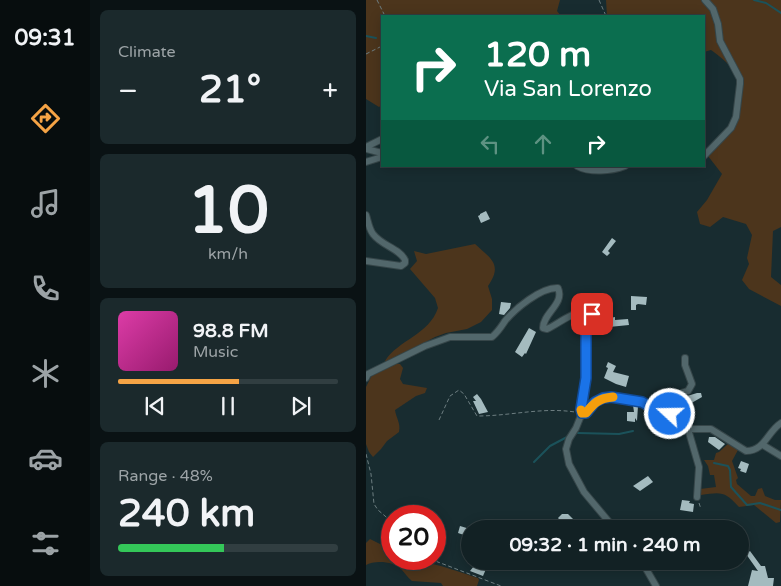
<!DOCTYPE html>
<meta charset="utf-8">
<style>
body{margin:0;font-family:"Varela Round",sans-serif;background:#1b292c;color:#f1f3f6;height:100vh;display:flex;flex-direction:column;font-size:19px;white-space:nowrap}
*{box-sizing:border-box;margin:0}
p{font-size:16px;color:#9ca3a6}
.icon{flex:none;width:28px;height:28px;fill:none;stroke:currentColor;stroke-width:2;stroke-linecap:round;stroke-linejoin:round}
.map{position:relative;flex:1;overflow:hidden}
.details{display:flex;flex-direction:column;gap:10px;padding:10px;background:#0a1214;width:276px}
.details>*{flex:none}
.top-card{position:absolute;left:15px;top:15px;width:324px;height:152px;border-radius:0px;box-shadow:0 2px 12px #0003,0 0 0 1px #313e41;background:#0b6e4f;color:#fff;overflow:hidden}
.speed{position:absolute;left:15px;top:505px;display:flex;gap:10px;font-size:25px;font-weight:700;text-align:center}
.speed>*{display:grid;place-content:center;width:65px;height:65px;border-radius:50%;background:#122124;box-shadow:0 2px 12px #0003,0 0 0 1px #313e41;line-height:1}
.speed .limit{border:8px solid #d22;background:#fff;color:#111}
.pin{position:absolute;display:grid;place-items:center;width:42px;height:42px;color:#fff;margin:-21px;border-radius:10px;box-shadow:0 2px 8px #0006}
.me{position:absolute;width:55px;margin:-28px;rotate:291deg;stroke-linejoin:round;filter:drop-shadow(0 0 4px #0008)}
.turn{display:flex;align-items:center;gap:18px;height:105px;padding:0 20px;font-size:22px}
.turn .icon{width:65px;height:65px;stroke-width:2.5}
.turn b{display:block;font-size:35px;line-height:42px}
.lanes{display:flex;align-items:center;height:48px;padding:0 20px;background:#0003;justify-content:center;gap:25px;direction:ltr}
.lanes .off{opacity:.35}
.big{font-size:38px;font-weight:700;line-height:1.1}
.details .widget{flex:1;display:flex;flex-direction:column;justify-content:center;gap:8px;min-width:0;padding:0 18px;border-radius:8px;background:#1b292c}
.details .dial{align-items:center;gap:0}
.dial b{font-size:65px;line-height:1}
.song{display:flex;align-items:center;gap:15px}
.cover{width:60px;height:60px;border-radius:8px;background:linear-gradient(135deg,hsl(320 70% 55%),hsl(320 70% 35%))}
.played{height:5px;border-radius:2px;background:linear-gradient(90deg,#f5a345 55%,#313e41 55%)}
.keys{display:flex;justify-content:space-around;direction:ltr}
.heat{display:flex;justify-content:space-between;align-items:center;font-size:28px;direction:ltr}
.charge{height:8px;border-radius:4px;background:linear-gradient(90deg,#34c759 48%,#313e41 0)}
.trip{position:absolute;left:95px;top:520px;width:288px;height:50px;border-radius:25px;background:#122124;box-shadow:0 2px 12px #0003,0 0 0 1px #313e41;font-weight:700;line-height:50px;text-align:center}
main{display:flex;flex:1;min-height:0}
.menu{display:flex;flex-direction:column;width:90px;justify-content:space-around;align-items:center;background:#070d0e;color:#9ca3a6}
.menu .icon{width:35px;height:35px}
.menu .selected{color:#f5a345}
.menu b{font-size:22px;color:#f1f3f6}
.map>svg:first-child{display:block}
.green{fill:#4c351c}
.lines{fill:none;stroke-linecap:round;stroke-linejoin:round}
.stream{stroke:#1b525a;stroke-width:2}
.building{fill:#a4bbbf}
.minor-casing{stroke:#364649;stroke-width:8}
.path{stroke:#6d7e81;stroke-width:1;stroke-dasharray:4 2.5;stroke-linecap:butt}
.minor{stroke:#52676b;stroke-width:6}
.route-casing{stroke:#114b97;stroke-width:12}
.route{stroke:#1a73e8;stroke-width:9}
.slow{stroke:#f59e0b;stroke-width:9}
</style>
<main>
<nav class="menu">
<b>09:31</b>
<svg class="icon selected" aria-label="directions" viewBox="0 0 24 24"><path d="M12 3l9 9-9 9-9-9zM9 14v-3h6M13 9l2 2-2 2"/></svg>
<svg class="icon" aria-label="music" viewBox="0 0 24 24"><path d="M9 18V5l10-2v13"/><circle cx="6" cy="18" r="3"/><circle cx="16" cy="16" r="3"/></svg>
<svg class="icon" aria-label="phone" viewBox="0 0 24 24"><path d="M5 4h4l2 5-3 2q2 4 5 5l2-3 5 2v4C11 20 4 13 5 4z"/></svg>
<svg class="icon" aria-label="climate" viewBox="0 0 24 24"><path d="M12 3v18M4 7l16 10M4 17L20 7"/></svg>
<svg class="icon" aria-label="car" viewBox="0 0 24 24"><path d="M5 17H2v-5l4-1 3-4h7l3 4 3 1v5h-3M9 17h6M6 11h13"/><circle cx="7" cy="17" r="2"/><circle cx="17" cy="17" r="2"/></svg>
<svg class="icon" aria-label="filters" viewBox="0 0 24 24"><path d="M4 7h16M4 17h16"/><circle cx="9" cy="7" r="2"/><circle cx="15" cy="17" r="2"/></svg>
</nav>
<section class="details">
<div class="widget"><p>Climate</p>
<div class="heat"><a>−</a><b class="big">21°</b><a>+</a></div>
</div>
<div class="widget dial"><b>10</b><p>km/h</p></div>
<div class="widget">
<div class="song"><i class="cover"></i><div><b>98.8 FM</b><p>Music</p></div></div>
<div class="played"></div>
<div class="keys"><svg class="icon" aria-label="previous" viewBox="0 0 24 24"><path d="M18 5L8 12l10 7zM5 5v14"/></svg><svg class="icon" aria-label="pause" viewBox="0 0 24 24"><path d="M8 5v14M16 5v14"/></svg><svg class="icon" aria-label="next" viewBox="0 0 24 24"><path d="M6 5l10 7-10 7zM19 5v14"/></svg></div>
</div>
<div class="widget"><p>Range · 48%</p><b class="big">240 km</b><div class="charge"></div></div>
</section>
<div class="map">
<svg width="415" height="586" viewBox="0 0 415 586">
<rect width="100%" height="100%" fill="#182c30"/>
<g class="green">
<path d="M0,0H194L191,11L195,16H16V105L13,107L0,99Z"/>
<path d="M240,0H415V227L407,231L405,277L415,285V306L383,289L376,280L383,264L381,258L386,235L380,224L357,217L344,227L334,224L331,212L341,200L356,174L342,156C350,147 361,138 368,127C371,123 372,117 373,112C382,83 369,67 345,50L338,52V16H241Z"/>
<path d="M109,244C125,259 137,264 122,286L126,299V310L115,322L101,329L80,333L69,337L24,361H19C32,340 63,335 72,308L69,298L44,269L51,261L48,251L60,254Z"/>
<path d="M28,364H34L37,368L34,379L37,384L61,388L59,393L50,396L29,410C30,418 35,423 33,432L21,441L15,449L7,457L3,452L0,444V387L6,375Z"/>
<path d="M362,444L372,450L366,461L372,478L370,480L371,484L385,496H389L392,489L396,488L399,496L409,500H415L414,522L410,523L388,505L373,507C359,491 355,492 335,495L334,489L350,487L348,475H344L342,466L338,460H348L350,453L353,452Z"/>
<path d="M4,539L26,550V559C59,559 81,568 112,578L113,580L111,586H77L75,583L46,581C41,577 39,573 35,569C28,561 8,560 0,565V543Z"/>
</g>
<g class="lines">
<g class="stream">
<path d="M388,0L400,3L415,13"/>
<path d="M0,36L10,38"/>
<path d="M212,433L253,434L267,431"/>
<path d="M168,462L184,446L201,437"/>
<path d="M348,463L362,466L364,470L365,487L381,505L394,503L415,510"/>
</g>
</g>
<g class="building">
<path d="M120,211L124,219L115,223L112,216L114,215V214Z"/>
<path d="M246,238L250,241L242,251L244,253L241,256L236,252Z"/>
<path d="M265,296L281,297L280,305L272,304L270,305V310H265Z"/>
<path d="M135,302L145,303L144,308L138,315L133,314Z"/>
<path d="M249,317V320L262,319L263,325L243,327L244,318Z"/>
<path d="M163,328L170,332L160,354L159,353L156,357L149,352Z"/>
<path d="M242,362L250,366L247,372L263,376L260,387L250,384L238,378L242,368L240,367Z"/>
<path d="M331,393H335L336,397L322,405L318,397Z"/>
<path d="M111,394L115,399L122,412L113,414L107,401H110L107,397Z"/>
<path d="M267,405L272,406L271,421L269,418V422L261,421V412H268Z"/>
<path d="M343,437H349L359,444L353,450L342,442Z"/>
<path d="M375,461L383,464L380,473L374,471L375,469L372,468Z"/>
<path d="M282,476L287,482L274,491L267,486Z"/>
<path d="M316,500L324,501L323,503L328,504L327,512L314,510Z"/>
<path d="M196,514H202L207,519L201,528L192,518Z"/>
<path d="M94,526L104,529V537L92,533Z"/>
<path d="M384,551L395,566H399L402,578H408L407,586H382L386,570L392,571L380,554Z"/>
<path d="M108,566L112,569L113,566L120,569L117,576L104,571Z"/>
</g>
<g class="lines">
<defs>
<g id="minor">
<path d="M0,147L16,139"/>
<path d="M0,149L16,153"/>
<path d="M338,156L365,128L370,117L374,84V79L354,41L352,24L347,9L339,0"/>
<path d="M0,162L16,157"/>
<path d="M211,166C224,173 246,171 259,166"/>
<path d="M0,215C2,221 3,229 7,234C16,246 33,248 39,260V263L35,266L0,261"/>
<path d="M0,378L2,374L59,346L84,337H126C132,332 135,327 139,321C149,309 175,287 192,288C199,304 177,313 177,328L181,329C195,323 210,307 226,314L227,318L220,333V378L215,409L216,413H219L229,402L237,398L245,397L265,399L276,402L322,429H345L380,451C399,451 401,432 415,423"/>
<path d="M216,413L210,428L203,439L200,449L203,464L218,492L249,529"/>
<path d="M304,418V396L322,391L326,384L319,365V358"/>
<path d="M322,429L333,467L331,497"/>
<path d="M397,445L415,456"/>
<path d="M274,561L279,567L290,586"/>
</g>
</defs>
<use href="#minor" class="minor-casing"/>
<g class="path">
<path d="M11,0L19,16"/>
<path d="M233,0L240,16"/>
<path d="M0,54L16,46"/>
<path d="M73,420L84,396L93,390L98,394L111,416C145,416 175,407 209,412"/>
<path d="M0,454L5,474L8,504L12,510L26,522"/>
<path d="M333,503L335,509"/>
<path d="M64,559L135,586"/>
</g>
<use href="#minor" class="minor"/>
</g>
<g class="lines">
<defs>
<path id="route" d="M226,314L227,318L220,333V378L215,409L216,413H220L229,402L237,398L245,397L276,402L304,418V414"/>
</defs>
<use href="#route" class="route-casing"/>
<use href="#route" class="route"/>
<path class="slow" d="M215,410L216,413H220C228,403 233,398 247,397"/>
</g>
</svg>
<div class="speed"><div class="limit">20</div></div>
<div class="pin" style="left:226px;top:314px;background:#d93025"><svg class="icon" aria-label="arrive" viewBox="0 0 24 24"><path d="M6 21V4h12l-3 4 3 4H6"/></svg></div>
<svg class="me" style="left:304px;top:414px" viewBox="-20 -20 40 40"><circle r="17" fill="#1a73e8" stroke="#fff" stroke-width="3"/><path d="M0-11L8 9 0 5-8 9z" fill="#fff"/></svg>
<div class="trip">09:32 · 1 min · 240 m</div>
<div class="top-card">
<div class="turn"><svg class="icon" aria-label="right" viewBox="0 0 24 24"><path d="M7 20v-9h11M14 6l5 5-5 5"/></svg><div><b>120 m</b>Via San Lorenzo</div></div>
<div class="lanes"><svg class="icon off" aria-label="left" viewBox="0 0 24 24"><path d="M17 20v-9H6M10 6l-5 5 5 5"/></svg><svg class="icon off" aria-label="ahead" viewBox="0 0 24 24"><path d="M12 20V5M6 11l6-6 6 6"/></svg><svg class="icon" aria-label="right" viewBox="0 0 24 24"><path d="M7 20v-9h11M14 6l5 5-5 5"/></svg></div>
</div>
</div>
</main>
